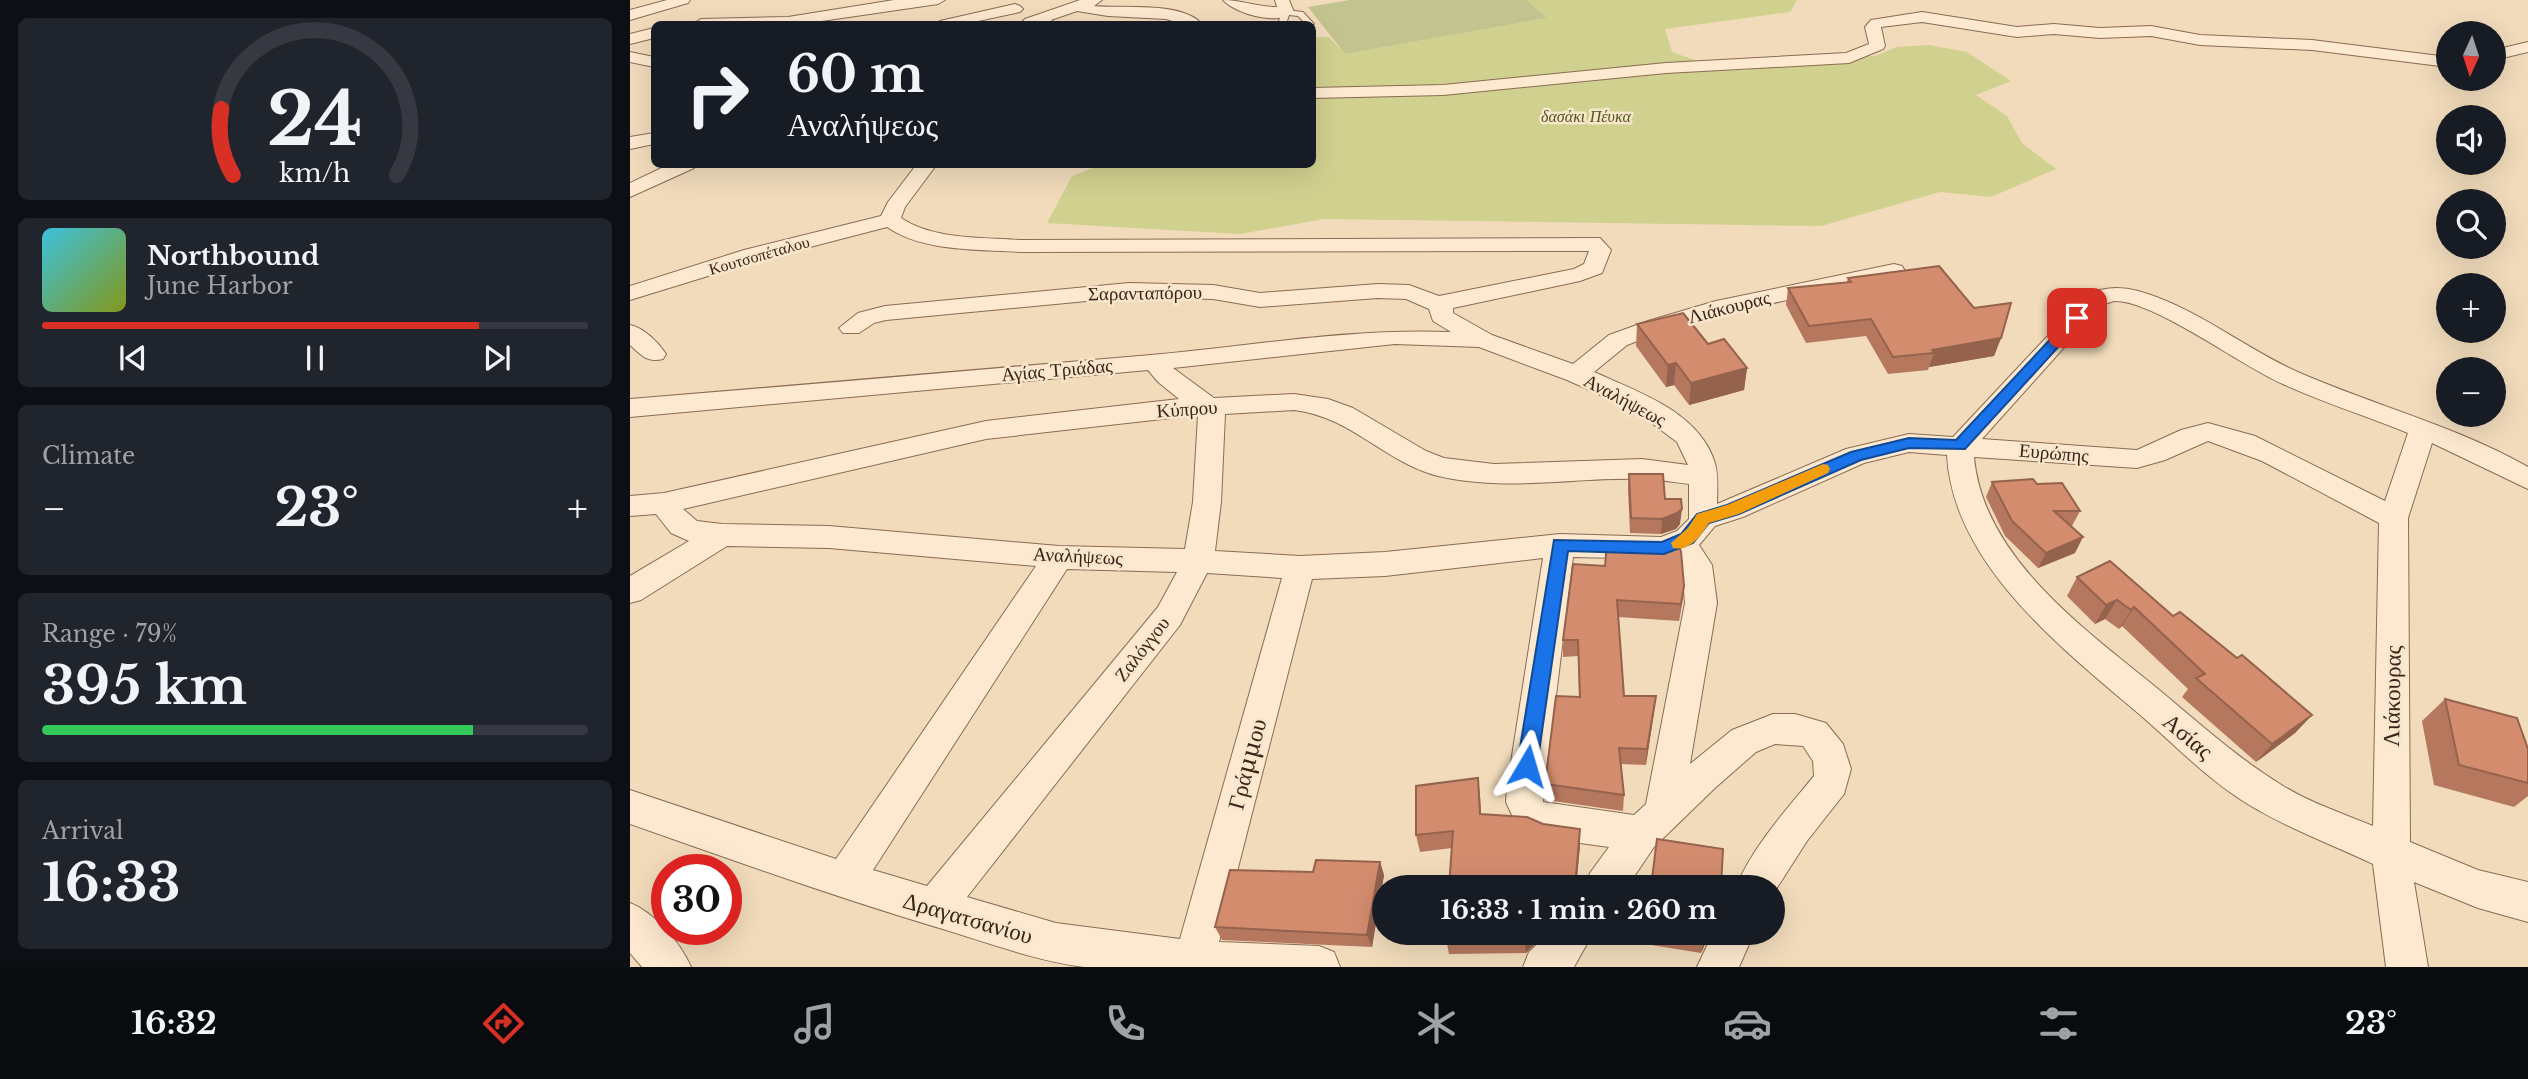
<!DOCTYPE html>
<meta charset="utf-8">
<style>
body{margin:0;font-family:"Libre Baskerville",serif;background:#20242c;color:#f1f3f6;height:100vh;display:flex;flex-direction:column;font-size:26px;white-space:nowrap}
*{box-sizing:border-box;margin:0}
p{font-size:23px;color:#9ea1a6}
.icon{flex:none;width:38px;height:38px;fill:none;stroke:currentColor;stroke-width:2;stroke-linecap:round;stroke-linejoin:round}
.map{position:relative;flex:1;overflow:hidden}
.sheet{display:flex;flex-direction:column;gap:18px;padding:18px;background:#0d0f14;width:630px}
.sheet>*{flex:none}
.hud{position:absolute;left:21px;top:21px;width:665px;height:147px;border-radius:10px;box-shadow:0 7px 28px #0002;background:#171b24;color:#f1f3f6;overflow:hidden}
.needle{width:46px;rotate:183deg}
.controls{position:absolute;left:1806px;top:21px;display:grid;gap:14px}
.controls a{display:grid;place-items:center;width:70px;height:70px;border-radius:50%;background:#171b24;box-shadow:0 7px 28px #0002;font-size:35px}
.speed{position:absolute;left:21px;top:854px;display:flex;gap:14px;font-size:35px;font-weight:700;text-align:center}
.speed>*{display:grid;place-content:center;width:91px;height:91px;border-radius:50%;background:#171b24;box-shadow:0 7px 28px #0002;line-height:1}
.speed .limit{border:10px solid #d22;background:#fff;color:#111}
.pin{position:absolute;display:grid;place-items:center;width:60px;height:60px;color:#fff;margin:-30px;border-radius:14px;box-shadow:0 4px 10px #0006}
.me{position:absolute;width:77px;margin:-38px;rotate:7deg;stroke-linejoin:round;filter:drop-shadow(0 0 5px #0008)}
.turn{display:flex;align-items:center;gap:24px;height:147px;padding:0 21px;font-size:32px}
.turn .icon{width:91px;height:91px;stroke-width:2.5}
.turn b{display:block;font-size:49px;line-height:60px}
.big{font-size:52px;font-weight:700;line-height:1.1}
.sheet .widget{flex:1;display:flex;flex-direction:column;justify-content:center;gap:10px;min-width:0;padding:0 24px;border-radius:10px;background:#20242c}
.sheet .dial{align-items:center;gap:0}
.dial svg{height:182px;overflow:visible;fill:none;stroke:#363941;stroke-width:7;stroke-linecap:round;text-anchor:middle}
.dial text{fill:#f1f3f6;stroke:none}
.song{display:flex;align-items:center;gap:21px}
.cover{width:84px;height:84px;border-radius:10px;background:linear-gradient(135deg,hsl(190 70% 55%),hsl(70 70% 35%))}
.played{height:7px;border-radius:4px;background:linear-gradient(90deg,#d93025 80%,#363941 80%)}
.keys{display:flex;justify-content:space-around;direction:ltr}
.heat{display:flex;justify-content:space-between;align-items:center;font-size:38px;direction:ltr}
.charge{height:10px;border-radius:5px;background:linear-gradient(90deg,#34c759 79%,#363941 0)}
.trip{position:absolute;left:742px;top:875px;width:413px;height:70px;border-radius:35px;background:#171b24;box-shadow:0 7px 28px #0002;font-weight:700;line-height:70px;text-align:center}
.dock{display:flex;height:112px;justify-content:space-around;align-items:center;background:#090b0e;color:#9ea1a6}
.dock .icon{width:49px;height:49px}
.dock .on{color:#d93025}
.dock b{font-size:32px;color:#f1f3f6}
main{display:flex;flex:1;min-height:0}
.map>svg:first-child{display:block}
.green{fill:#d0d08f}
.cemetery{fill:#c3c38f}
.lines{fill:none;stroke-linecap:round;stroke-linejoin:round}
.service-casing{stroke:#8a6b54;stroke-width:2}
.minor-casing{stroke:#8a6b54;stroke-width:2}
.service{fill:#fce9cf;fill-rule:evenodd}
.minor{fill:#fce9cf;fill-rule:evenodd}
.wall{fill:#b5785f}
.shaded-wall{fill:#94624d}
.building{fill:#d38c6e;stroke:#94624d;stroke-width:2}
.route{fill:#1a73e8;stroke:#114b97;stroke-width:2}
.slow{fill:#f59e0b}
.labels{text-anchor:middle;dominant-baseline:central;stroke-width:5;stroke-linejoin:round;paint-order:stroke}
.far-park-label{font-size:16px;font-style:italic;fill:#4e561f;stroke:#f8e6cb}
.far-street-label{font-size:16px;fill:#38251a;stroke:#f8e6cb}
.street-label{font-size:19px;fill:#38251a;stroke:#f8e6cb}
.near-street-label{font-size:23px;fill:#38251a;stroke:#f8e6cb}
</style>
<main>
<section class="sheet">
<div class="widget dial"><svg viewBox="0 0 100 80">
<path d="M14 69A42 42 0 1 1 86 69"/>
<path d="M14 69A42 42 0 0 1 9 40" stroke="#d93025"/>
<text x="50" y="56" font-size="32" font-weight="700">24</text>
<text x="50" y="72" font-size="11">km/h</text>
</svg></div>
<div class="widget">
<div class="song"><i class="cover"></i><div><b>Northbound</b><p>June Harbor</p></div></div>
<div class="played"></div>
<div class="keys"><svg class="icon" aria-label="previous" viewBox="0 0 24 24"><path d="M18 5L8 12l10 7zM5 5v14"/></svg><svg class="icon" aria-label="pause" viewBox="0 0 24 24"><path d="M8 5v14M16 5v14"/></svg><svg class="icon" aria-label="next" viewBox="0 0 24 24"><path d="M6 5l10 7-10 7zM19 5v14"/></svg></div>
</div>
<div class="widget"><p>Climate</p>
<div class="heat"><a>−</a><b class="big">23°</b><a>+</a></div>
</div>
<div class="widget"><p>Range · 79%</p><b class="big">395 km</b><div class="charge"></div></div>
<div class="widget"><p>Arrival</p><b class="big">16:33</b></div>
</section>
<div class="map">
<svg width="1898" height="967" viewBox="0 0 1898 967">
<rect width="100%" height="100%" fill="#f1dbbb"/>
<path class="green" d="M897,0H1167L1160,12L1035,29L1042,52L1067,61L1115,71L1135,61L1245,56L1267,47L1299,45L1337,52L1381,81L1346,95L1377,116L1392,143L1426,169L1361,197L1310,192L1191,226L694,219L610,234L417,223L442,176L471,165L682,164L683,37H699L715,54L917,18Z"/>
<path class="cemetery" d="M720,0H897L917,18L715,54L678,7Z"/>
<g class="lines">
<defs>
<path id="service" d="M656,10L673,12L684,24H676L668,16L659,15L656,24H648L652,12Z"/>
<g id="minor">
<path d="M37,0H60L58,3L0,20V10Z"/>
<path d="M264,0H315L308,4L171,24H63L71,19L158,17Z"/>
<path d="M450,0H472L464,6C493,9 551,1 572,24H552L536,19L478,16L447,11L421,20L426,24H394L392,22L395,19Z"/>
<path d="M593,0C612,0 627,7 647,7L645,0H659L664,12C648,26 606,14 593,0Z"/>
<path d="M385,4L390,6L393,9L390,12L334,24H307L310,21Z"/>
<path d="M1292,12L1387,27L1424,24L1470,28L1521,26L1570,35L1682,40L1818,57V67L1682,50L1570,45L1521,36L1470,38L1424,34L1387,37L1292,22L1251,27L1255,46L1253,49L1219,63L1036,73L813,95L682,98V88L813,85L1036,63L1216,53L1239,44L1235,27L1241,20Z"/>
<path d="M24,28V38L0,44V34Z"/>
<path d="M1898,42V52L1864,60V50Z"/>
<path d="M0,52L24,57V67L0,62Z"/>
<path d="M24,133V144L0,149V137Z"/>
<path d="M40,164H66L64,168L0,197V183Z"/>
<path d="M287,164H307L275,207L271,218C304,240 352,237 390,240L970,238L981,250L972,273L950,281L823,308V313L862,335L943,364L979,335L1018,321L1086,301L1264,264L1272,266L1275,271L1272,276L1091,314L1034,331L997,345L964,372C1008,392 1067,411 1084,460C1089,474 1087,490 1087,504L1216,449L1279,434L1323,437L1456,295C1473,287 1490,286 1508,291C1566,307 1615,349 1670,373C1746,406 1826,426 1898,467V489L1802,443L1778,518L1780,842L1848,870L1898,882V922L1848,908L1784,882L1798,967H1756L1743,864C1705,846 1664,831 1628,810C1586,787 1551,751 1516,720C1438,653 1323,567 1317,455L1279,452L1234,463L1113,517L1085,526L1069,545L1082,565L1087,603L1060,764L1102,730L1143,714H1165L1196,723L1213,744L1221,769L1214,794L1177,841L1143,894V887H1106C1123,846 1156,810 1184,776L1183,761L1173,746L1145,744L1126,752L1086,787L1024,847L997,887H955L960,873L979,847L914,838L887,826L876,802L877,788L913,558L755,576L682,579L589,942L689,946L704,952L710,967H454C407,961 362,944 316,930C211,899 105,861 0,824V790L206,859L406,566L199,548L97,546L11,600L0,603V576L59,541L41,533L26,514L0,516V496L34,493L356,421L549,399L528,382L518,370L0,417V399C174,385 348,370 521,355C622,346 720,328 821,332L803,321L799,309L776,299L748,298L630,307L583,299L499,297L256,320L244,323L229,333H213L209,328L228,313L255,306L499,283L583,285L630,293L748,284L779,285L809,296L944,269L954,264L959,251L390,252C347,249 293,252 257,227L130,260L0,300V286L114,250L251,216L258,202ZM1484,301C1524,300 1611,366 1653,384C1694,403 1737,416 1778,433L1755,501L1625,436L1578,423L1551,430L1507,450L1352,439L1472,305ZM765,344L849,347L937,380L1004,410L1047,442L1058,465L1012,459L864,464L814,458L796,451L723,408L698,399L664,394L584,398L543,368ZM664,410C722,417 754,462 808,476C875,492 944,477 1011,479C1027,479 1043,482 1059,484V519L1047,531L1031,537L930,534L755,552L670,556L585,551L591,502L595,414ZM568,415L563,502L555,549L429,546L199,526L92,524L67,521L53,509L356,439ZM1578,441L1632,461L1749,523L1743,826C1712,813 1678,802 1650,784C1606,757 1568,722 1528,689C1456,630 1353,558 1344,457L1507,468L1535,460ZM1044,556L1052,567L1055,603L1016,804L1004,815L913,802L943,557L1033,559ZM437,569L547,572L528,607L297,886L243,870ZM577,573L652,578L550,939L426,923L337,897L550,625Z"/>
<path d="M0,325C14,328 28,342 36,354L33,359C17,363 11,355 0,345Z"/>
<path d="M0,903C25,913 50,942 61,967H12L0,953Z"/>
<path d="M919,933H963L944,967H893L899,952Z"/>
<path d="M1083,933H1124L1109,967H1067Z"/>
</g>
</defs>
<use href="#service" class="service-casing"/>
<use href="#minor" class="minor-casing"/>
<use href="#service" class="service"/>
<use href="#minor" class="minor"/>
</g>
<g class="wall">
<path d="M1218,278L1371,338L1364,356L1299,367L1298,370L1258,374L1236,336L1176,343L1156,305L1158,288L1217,282Z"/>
<path d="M1007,324L1078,344L1117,368L1114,390L1059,405L1044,385L1036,387L1006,346Z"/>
<path d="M999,474L1035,499L1050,524L1046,529L1031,534L1000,533L998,489Z"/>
<path d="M1362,482L1407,484L1450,511L1442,526H1440L1445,553L1408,568L1375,536L1356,497Z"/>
<path d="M975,566L1052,603L1049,621L988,617L994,696H1026L1016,765L990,764L994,795L993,811L916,800L915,784L949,697L948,656L933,657V640Z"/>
<path d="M1447,577L1543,616L1607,658L1682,715L1665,733L1626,762L1552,697L1558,689L1492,626L1489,629L1475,619L1465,624L1437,596Z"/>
<path d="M1815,699L1898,749V796L1884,807L1804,785L1792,721Z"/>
<path d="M848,778L851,814L950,829V846L946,887H819L822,848L790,852L786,835Z"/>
<path d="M750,862L754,875L742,947L592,940L585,927L683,872Z"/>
<path d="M816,933H916L896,953L819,954L816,938Z"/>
<path d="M1016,933H1080L1071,953L1015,944Z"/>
</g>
<g class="shaded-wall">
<path d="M1371,338L1364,356L1299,367L1304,353L1302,350Z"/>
<path d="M1046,363L1044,385L1036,387L1038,365Z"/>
<path d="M1117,368L1114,390L1059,405L1061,383Z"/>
<path d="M1052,509L1050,524L1046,529L1031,534L1032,519Z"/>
<path d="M1453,537L1445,553L1408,568L1416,553Z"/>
<path d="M1054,586L1052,603L1049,621L1051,604Z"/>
<path d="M1487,600L1475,619L1465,624L1476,605Z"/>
<path d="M1504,607L1492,626L1489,629L1501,610Z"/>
<path d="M1026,696L1024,712L1016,765L1017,749Z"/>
<path d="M1682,715L1665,733L1626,762L1642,744Z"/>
<path d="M848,778L850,796L852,831L850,814Z"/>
<path d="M950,829V846L946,887H945Z"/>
<path d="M750,862L754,875L742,947L737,935Z"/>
<path d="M899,933H916L896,953L894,938Z"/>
<path d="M1076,933H1080L1071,953L1075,935Z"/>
</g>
<g class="building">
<path d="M1309,266L1344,308L1381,303L1371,338L1302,350L1304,353L1263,357L1241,319L1179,326L1158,288L1221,282L1218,278Z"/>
<path d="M1053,313L1078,344L1094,339L1117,368L1061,383L1046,363L1038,365L1007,324Z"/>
<path d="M999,474H1033L1035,499H1051L1052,509L1047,513L1032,519L1001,518Z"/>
<path d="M1403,479L1407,484L1432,483L1450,511H1424L1453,537L1416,553L1382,521L1362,482Z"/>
<path d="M1045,542L1051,551L1054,586L1051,604L987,600L994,696H1026L1017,749L989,748L994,795L915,784L926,696L950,697L948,640H933L943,564L975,566L977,543L1034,545Z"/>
<path d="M1480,561L1543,616L1550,612L1607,658L1612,655L1682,715L1642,744L1566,678L1575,674L1504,607L1501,610L1487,600L1476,605L1447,577Z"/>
<path d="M1815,699L1887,718L1898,749V783L1829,765Z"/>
<path d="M848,778L850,814L897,817L913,824L950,829L945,887H819L823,831L786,835V786Z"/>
<path d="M1027,839L1093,849L1091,887H1021Z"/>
<path d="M686,860L750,862L737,935L585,927L600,870L683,872Z"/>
<path d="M816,933H899L894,938H816Z"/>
</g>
<path class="route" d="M1447,314L1454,318L1452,321L1335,449L1279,448L1231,460L1109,514L1079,523L1063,543L1034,554L938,551L907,766L904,773L897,775L890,773L887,766L924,540L1032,542L1051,534L1067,514L1097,505L1221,452L1279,438L1326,440L1443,315Z"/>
<path class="slow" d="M1193,464L1198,465L1200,469L1198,473L1109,514L1079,523C1071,535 1060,552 1043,548L1041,543L1058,528L1067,514L1097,505Z"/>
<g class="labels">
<g class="far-park-label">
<text x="956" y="116">δασάκι Πέυκα</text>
</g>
<g class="far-street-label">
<text transform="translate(129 255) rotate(-16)">Κουτσοπέταλου</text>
</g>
<g class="street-label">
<text transform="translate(515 293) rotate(-1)">Σαρανταπόρου</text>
<text transform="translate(1099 307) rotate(-14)">Λιάκουρας</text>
<text transform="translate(427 370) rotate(-5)">Αγίας Τριάδας</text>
<text transform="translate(995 400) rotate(28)">Αναλήψεως</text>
<text transform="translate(557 409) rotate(-4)">Κύπρου</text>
<text transform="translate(1424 453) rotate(5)">Ευρώπης</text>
<text transform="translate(448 556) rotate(3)">Αναλήψεως</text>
<text transform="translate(512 649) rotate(-52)">Ζαλόγγου</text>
</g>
<g class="near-street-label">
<text transform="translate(1762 696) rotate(-89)">Λιάκουρας</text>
<text transform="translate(1558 736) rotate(40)">Ασίας</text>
<text transform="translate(617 764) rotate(-75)">Γράμμου</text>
<text transform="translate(338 918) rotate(16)">Δραγατσανίου</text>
</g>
</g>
</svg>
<div class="controls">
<a><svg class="needle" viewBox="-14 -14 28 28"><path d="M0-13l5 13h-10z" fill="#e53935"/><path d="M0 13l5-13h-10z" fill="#9ea1a6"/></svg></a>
<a><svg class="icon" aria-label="sound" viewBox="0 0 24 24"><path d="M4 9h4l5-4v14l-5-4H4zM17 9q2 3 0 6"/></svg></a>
<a><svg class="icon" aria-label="search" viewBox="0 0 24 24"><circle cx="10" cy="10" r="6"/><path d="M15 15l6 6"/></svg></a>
<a>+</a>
<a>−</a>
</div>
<div class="speed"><div class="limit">30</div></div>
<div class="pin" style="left:1447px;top:318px;background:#d93025"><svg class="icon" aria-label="arrive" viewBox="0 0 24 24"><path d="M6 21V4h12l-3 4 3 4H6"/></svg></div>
<svg class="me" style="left:897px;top:766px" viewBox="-20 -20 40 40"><path d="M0-17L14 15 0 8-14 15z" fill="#1a73e8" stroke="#fff" stroke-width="4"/></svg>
<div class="trip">16:33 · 1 min · 260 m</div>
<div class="hud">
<div class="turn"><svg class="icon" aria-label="right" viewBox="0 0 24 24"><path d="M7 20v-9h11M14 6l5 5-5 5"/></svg><div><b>60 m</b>Αναλήψεως</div></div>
</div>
</div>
</main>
<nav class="dock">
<b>16:32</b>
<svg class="icon on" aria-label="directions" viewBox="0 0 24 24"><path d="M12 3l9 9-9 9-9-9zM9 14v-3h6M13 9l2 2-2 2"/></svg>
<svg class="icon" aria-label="music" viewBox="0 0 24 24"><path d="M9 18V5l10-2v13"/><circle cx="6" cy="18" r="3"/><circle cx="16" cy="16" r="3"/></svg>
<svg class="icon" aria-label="phone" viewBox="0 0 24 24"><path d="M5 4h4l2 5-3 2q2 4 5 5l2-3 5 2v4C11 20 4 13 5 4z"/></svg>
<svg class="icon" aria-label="climate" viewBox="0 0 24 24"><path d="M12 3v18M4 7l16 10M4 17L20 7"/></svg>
<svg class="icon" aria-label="car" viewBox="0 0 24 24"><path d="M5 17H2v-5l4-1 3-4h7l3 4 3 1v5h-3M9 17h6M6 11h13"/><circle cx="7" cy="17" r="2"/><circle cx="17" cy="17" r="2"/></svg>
<svg class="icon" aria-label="filters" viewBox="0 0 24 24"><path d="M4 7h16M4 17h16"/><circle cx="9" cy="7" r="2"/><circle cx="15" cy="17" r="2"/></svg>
<b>23°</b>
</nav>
